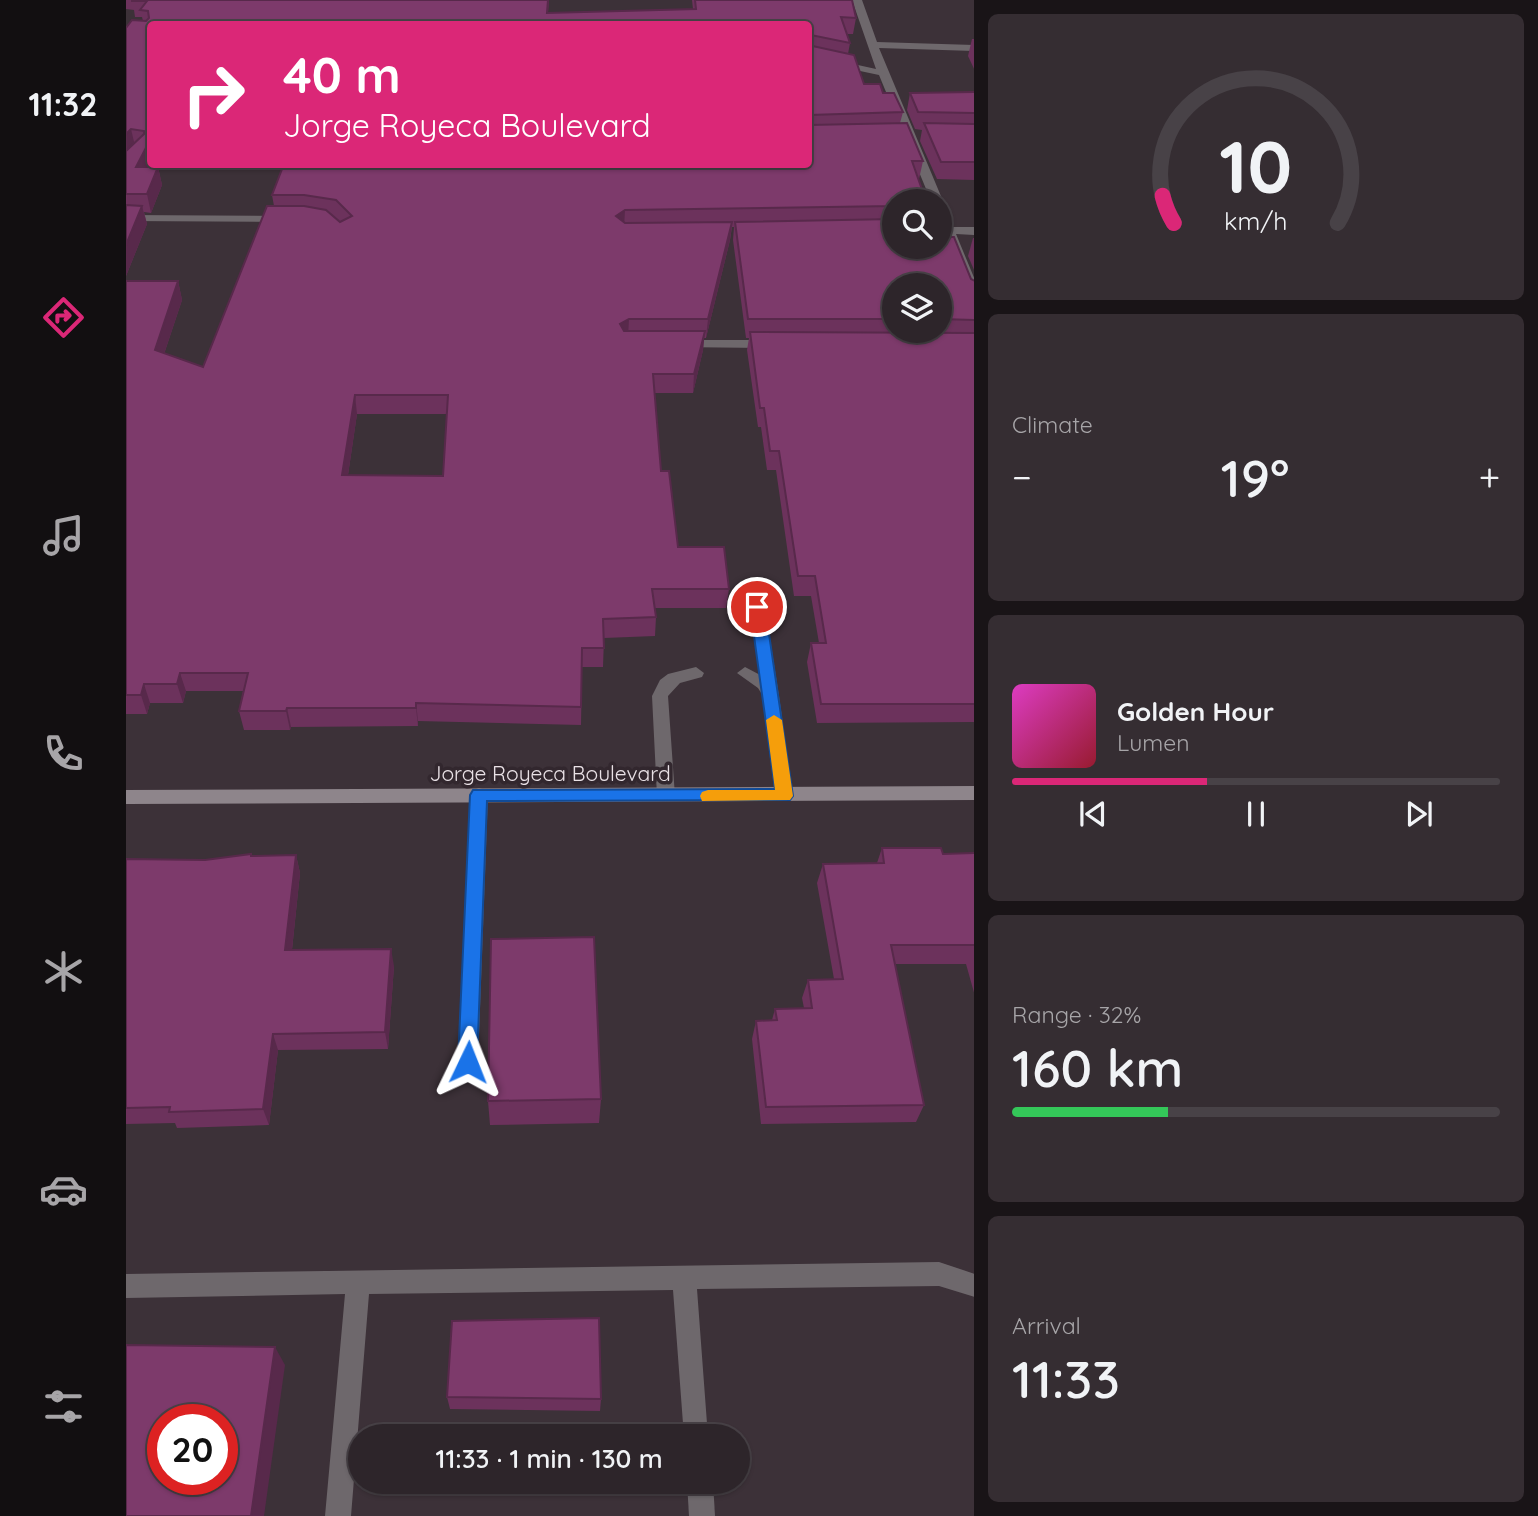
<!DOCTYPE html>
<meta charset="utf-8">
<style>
body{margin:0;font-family:Quicksand,sans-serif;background:#352d32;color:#f1f3f6;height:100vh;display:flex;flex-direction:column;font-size:26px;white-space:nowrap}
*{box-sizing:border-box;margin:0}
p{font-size:23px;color:#a7a5a8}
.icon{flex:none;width:38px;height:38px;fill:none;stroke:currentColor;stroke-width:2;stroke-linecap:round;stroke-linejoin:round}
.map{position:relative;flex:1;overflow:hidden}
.details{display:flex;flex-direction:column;gap:14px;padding:14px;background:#191417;width:564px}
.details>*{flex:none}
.guide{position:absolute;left:21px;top:21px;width:665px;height:147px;border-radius:7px;box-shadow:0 2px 5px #0004,0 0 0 2px #484247;background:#db2777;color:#fff;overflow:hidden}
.tools{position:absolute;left:756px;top:189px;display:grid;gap:14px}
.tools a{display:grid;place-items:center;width:70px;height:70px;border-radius:50%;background:#2d252a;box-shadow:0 2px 5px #0004,0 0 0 2px #484247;font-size:35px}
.speed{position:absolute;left:21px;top:1404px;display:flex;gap:14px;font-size:35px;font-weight:700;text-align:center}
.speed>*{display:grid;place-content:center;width:91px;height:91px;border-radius:50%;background:#2d252a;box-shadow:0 2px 5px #0004,0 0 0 2px #484247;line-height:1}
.speed .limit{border:10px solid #d22;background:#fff;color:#111}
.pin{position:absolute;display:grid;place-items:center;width:60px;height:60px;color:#fff;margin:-30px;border:4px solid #fff;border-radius:50%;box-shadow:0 2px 7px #0007}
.me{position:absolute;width:77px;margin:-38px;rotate:2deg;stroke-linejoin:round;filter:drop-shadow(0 0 5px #0008)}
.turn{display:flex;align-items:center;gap:24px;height:147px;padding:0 21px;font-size:32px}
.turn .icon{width:91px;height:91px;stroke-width:2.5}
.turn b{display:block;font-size:49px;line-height:60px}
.big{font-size:52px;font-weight:600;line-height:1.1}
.details .tile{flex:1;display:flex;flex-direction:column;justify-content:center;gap:10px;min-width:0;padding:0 24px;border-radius:10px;background:#352d32}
.details .dial{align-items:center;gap:0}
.dial svg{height:182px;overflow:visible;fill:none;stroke:#484247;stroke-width:7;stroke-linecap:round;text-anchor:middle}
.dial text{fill:#f1f3f6;stroke:none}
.song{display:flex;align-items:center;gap:21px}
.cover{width:84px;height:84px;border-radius:10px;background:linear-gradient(135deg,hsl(310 70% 55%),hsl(350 70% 35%))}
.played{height:7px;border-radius:4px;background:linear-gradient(90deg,#db2777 40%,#484247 40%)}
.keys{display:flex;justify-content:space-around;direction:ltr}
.heat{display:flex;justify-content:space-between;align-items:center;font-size:38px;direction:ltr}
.charge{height:10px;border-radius:5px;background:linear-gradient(90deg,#34c759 32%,#484247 0)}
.trip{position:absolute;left:222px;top:1424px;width:402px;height:70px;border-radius:35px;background:#2d252a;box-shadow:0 2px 5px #0004,0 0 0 2px #484247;font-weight:600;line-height:70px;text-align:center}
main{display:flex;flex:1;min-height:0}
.menu{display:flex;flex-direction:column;width:126px;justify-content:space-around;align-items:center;background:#120f11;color:#a7a5a8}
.menu .icon{width:49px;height:49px}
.menu .current{color:#db2777}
.menu b{font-size:32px;color:#f1f3f6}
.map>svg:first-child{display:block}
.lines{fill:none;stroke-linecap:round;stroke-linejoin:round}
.lane{fill:#6e686c;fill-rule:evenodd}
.street{fill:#6e686c;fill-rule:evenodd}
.secondary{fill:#8e858b;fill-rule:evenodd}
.wall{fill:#6c325c;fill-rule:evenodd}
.shaded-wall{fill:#58294b}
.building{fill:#7d3a6b;stroke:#58294b;stroke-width:2;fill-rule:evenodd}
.route{fill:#1a73e8;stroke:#114b97;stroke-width:2}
.slow{fill:#f59e0b}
.labels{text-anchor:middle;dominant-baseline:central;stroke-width:7;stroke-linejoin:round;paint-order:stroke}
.street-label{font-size:21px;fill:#e9e1e6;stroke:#32272e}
</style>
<main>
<nav class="menu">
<b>11:32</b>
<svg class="icon current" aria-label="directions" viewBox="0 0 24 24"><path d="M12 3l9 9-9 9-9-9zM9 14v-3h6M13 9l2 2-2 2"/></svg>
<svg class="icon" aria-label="music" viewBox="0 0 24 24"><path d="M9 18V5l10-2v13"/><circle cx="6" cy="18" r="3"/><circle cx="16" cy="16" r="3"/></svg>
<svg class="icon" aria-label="phone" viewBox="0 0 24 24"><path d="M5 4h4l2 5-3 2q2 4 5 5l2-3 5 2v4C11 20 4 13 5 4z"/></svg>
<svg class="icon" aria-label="climate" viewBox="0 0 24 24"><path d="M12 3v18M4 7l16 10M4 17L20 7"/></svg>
<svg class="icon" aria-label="car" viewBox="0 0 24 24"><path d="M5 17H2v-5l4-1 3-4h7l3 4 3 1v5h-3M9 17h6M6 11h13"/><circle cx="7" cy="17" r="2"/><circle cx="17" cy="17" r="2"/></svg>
<svg class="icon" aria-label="filters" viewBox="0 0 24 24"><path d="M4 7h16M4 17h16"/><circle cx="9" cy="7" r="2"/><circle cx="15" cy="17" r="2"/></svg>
</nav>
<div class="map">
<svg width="849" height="1516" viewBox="0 0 849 1516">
<rect width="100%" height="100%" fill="#3c3138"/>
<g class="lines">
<g class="lane">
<path d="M570,667L578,673L576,677L554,683L542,696L549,796L546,801H534L531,796L526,696L534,680L542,674Z"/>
<path d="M619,667L644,680L653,696L667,796L664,801H652L649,796L637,696L632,688L611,673Z"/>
<path d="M353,788L359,790L362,795L352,1062L349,1069L342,1071L335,1069L332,1062L344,795L347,790Z"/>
</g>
<g class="street">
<path d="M726,0H736L751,42L849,45V51L753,48L817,201L815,203L805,201L753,75L682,60V54L750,69Z"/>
<path d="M814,206L820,209L827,227H849V235L830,234L849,280V301L843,297L818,234L814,233Z"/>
<path d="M0,215L159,216L165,219L159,222L0,221Z"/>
<path d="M555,340H646L652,344L646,348L550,347L549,344Z"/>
<path d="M631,601L639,607L653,696L645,702L637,696L623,607Z"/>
<path d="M813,1262L849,1274V1297L813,1286L571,1289L582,1437H558L547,1290L243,1294L225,1516H199L219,1294L0,1298V1274Z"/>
<path d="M561,1482H587L589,1516H563Z"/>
</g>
<path class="secondary" d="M849,786V800L0,804V790Z"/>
</g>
<g class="wall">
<path d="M0,0H423L422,13L567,9L566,0H726L730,18L727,34H721L724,43L722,54L738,84L757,93L777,112L774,123L797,161L793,179L768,201V247L849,281V722L691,723L681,662L685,643H693L685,596H668L650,470H641L635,427H632L621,350L623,338H620L607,240L608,227H606L604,240L580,338H578L577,350L567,393H528L535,471L552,547L603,589L600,608H529L530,617L529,636L478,638L477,667H456L455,725L292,721V726L165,727L164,730H118L113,711L117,691H60L57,703H24L21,714H0V281H52L56,300L38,354L77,367L148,206L146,195L682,164L24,24L25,164L24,167H32L36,185L25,213L18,212L21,224L0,276V28L17,21L16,17H9L8,10L0,9ZM768,285H814V331H768ZM231,414H321L317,476L222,475Z"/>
<path d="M846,39H849V71L842,56Z"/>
<path d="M849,92V180L811,179L794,141L796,130L789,129L781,110L784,93Z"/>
<path d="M847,238H849V272L842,256Z"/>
<path d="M756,848L817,854L849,853V996L840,964H769L798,1105L790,1122L635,1124L626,1039L630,1021L646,1020L649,1009L678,1008L676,998L682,980L708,979L691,883L697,864L751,863Z"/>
<path d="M170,855L174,873L166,950L268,966L262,1049L152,1050L143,1125L51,1128L49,1123L0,1124V859L79,860L126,856Z"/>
<path d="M475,1099L473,1123L364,1125L362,1101Z"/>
<path d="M321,1397L475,1399L474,1411L324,1409Z"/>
</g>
<g class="shaded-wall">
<path d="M5,129L9,146L0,156V134Z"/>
<path d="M24,140L25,164L14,185L10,167Z"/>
<path d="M32,167L36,185L25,213L21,194Z"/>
<path d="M16,206L21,224L0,276V245Z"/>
<path d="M499,210L498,228L490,216Z"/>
<path d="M606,222L604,240L580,338L582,319Z"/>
<path d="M52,281L56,300L33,369L29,350Z"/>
<path d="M503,319L502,337L494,324Z"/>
<path d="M579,331L577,350L567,393L568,374Z"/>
<path d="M229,395L231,414L219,495L216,475Z"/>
<path d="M54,673L60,691L57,703L51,684Z"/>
<path d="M18,684L24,703L21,714L15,695Z"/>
<path d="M290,703L292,721V726L290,708Z"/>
<path d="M161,708L165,727L164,730L160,711Z"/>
<path d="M170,855L174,873L164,968L159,950Z"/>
<path d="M265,949L268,966L262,1049L259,1032Z"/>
<path d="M147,1034L152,1050L143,1125L137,1109Z"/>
<path d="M149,1347L159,1365L138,1516H125Z"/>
</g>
<g class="building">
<path d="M6,0H422L421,13L570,9L569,0H726L730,18L715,17L724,43L685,35L682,37V24H24V140L10,167H32L21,194H0V151L18,134V131L5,129L0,134V28L6,20L20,21L23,18L22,11L14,10L21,1H6Z"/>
<path d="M682,45L728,55L738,84H754L757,93H768L777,112L684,115L683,125L781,123L797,161H786L800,201H768V206L499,210L490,216L499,223L606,222L582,319H503L494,324L498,331H579L568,374H527L535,471H543L552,547H598L603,589H526L530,617L477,619L478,648H456L455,707L290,703V708H161L160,711H113L122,673H54L51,684H18L15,695H0V281H52L29,350L77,367L141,206H178L200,210L214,222L226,216L210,200L178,195H146L158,164H682ZM229,395H322L317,476L216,475Z"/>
<path d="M849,92V113L792,112L784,93Z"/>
<path d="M798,123L849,124V162H815Z"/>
<path d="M0,205L16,206L0,245Z"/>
<path d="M768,219V247H814V237H828L845,279L849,281V320L814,319V285H768V319H622L609,222Z"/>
<path d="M624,332L849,333V704H695L685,643H700L689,576H672L653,451H644L638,408H634Z"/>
<path d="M756,848H815L817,854L849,853V945H765L798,1105L640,1107L630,1021L651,1020L649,1009L686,1008L682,980L717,979L697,864L758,863Z"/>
<path d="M125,854V856L170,855L159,950L265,949L259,1032L147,1034L137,1109L43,1112L44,1107L0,1108V859L79,860Z"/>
<path d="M468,937L475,1099L362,1101L365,939Z"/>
<path d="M473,1318L475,1399L321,1397L326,1321Z"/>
<path d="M0,1345L149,1347L125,1516H0ZM37,1419H96V1479H37Z"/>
</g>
<path class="route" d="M631,602L639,607L667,796L664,800L361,801L351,1062L348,1069L342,1071L335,1069L332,1062L344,795L347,790L649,789L624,607Z"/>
<path class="slow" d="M648,715L656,720L667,796L664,800L576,801L574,796L576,792L582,790H649L640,720Z"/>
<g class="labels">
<g class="street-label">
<text x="424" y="773">Jorge Royeca Boulevard</text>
</g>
</g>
</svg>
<div class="tools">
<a><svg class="icon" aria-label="search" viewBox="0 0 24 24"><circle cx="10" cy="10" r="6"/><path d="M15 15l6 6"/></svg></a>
<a><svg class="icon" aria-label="layers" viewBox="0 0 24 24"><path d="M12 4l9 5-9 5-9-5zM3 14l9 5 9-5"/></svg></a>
</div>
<div class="speed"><div class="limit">20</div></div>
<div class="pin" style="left:631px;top:607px;background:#d93025"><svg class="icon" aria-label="arrive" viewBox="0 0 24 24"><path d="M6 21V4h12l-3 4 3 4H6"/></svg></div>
<svg class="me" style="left:342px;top:1062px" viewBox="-20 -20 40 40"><path d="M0-17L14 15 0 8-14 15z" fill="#1a73e8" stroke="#fff" stroke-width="4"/></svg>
<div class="trip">11:33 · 1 min · 130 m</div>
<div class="guide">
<div class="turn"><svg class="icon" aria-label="right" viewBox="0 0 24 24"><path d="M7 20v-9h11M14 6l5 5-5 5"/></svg><div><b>40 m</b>Jorge Royeca Boulevard</div></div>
</div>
</div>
<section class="details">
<div class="tile dial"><svg viewBox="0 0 100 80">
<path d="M14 69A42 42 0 1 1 86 69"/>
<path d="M14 69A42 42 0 0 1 9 57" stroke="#db2777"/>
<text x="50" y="56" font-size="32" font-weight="700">10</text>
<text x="50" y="72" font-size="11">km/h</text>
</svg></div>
<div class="tile"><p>Climate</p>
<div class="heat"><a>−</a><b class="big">19°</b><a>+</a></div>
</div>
<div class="tile">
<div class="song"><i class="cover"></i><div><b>Golden Hour</b><p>Lumen</p></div></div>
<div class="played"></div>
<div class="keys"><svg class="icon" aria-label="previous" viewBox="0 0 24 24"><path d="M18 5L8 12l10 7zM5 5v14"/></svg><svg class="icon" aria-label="pause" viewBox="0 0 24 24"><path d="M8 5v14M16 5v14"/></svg><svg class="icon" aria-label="next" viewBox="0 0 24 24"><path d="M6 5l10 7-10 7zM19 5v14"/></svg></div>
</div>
<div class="tile"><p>Range · 32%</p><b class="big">160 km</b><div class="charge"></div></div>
<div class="tile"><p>Arrival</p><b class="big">11:33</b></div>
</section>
</main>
